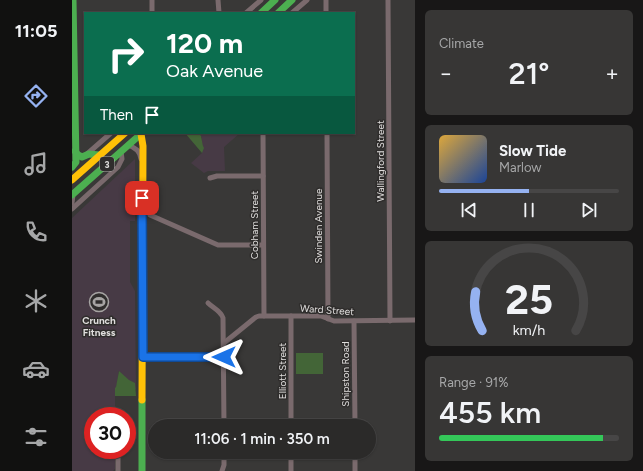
<!DOCTYPE html>
<meta charset="utf-8">
<style>
body{margin:0;font-family:Figtree,sans-serif;background:#373635;color:#f1f3f6;height:100vh;display:flex;flex-direction:column;font-size:15px;white-space:nowrap}
*{box-sizing:border-box;margin:0}
p{font-size:13px;color:#a6a7a8}
.icon{flex:none;width:22px;height:22px;fill:none;stroke:currentColor;stroke-width:2;stroke-linecap:round;stroke-linejoin:round}
.map{position:relative;flex:1;overflow:hidden}
.sheet{display:flex;flex-direction:column;gap:10px;padding:10px;background:#181717;width:228px}
.sheet>*{flex:none}
.guide{position:absolute;left:12px;top:12px;width:271px;height:122px;border-radius:0px;box-shadow:0 1px 3px #0004,0 0 0 1px #474646;background:#0b6e4f;color:#fff;overflow:hidden}
.speed{position:absolute;left:12px;top:407px;display:flex;gap:8px;font-size:20px;font-weight:700;text-align:center}
.speed>*{display:grid;place-content:center;width:52px;height:52px;border-radius:50%;background:#2b2a29;box-shadow:0 1px 3px #0004,0 0 0 1px #474646;line-height:1}
.speed .limit{border:6px solid #d22;background:#fff;color:#111}
.pin{position:absolute;display:grid;place-items:center;width:34px;height:34px;color:#fff;margin:-17px;border-radius:8px;box-shadow:0 2px 6px #0006}
.me{position:absolute;width:44px;margin:-22px;rotate:270deg;stroke-linejoin:round;filter:drop-shadow(0 0 3px #0008)}
.turn{display:flex;align-items:center;gap:14px;height:84px;padding:0 16px;font-size:18px}
.turn .icon{width:52px;height:52px;stroke-width:2.5}
.turn b{display:block;font-size:28px;line-height:34px}
.then{display:flex;align-items:center;height:38px;padding:0 16px;background:#0003;gap:8px;font-size:15px}
.big{font-size:30px;font-weight:600;line-height:1.1}
.sheet .card{flex:1;display:flex;flex-direction:column;justify-content:center;gap:6px;min-width:0;padding:0 14px;border-radius:6px;background:#373635}
.sheet .dial{align-items:center;gap:0}
.dial svg{height:104px;overflow:visible;fill:none;stroke:#474646;stroke-width:7;stroke-linecap:round;text-anchor:middle}
.dial text{fill:#f1f3f6;stroke:none}
.song{display:flex;align-items:center;gap:12px}
.cover{width:48px;height:48px;border-radius:6px;background:linear-gradient(135deg,hsl(40 70% 55%),hsl(220 70% 35%))}
.played{height:4px;border-radius:2px;background:linear-gradient(90deg,#95b2f1 50%,#474646 50%)}
.keys{display:flex;justify-content:space-around;direction:ltr}
.heat{display:flex;justify-content:space-between;align-items:center;font-size:22px;direction:ltr}
.charge{height:6px;border-radius:3px;background:linear-gradient(90deg,#34c759 91%,#474646 0)}
.trip{position:absolute;left:76px;top:419px;width:228px;height:40px;border-radius:20px;background:#2b2a29;box-shadow:0 1px 3px #0004,0 0 0 1px #474646;font-weight:600;line-height:40px;text-align:center}
main{display:flex;flex:1;min-height:0}
.dock{display:flex;flex-direction:column;width:72px;justify-content:space-around;align-items:center;background:#111110;color:#a6a7a8}
.dock .icon{width:28px;height:28px}
.dock .current{color:#95b2f1}
.dock b{font-size:18px;color:#f1f3f6}
.map>svg:first-child{display:block}
.commercial{fill:#473a45}
.green{fill:#436537}
.lines{fill:none;stroke-linecap:round;stroke-linejoin:round}
.street{stroke:#7a6a6d;stroke-width:5}
.fast{stroke:#4caf50;stroke-width:7}
.slow{stroke:#ffc107;stroke-width:7}
.route-casing{stroke:#114b97;stroke-width:10}
.route{stroke:#1a73e8;stroke-width:7}
.labels{text-anchor:middle;dominant-baseline:central;stroke-width:3;stroke-linejoin:round;paint-order:stroke}
.shield{fill:#2f2d2c;stroke:#aba9a8;stroke-width:1}
.shield-label{font-size:9px;font-weight:bold;fill:#e0dedd}
.street-label{font-size:10px;fill:#e0dedd;stroke:#2f2d2c}
.poi-label{font-size:10px;font-weight:bold;fill:#e0dedd;stroke:#2f2d2c}
</style>
<main>
<nav class="dock">
<b>11:05</b>
<svg class="icon current" aria-label="directions" viewBox="0 0 24 24"><path d="M12 3l9 9-9 9-9-9zM9 14v-3h6M13 9l2 2-2 2"/></svg>
<svg class="icon" aria-label="music" viewBox="0 0 24 24"><path d="M9 18V5l10-2v13"/><circle cx="6" cy="18" r="3"/><circle cx="16" cy="16" r="3"/></svg>
<svg class="icon" aria-label="phone" viewBox="0 0 24 24"><path d="M5 4h4l2 5-3 2q2 4 5 5l2-3 5 2v4C11 20 4 13 5 4z"/></svg>
<svg class="icon" aria-label="climate" viewBox="0 0 24 24"><path d="M12 3v18M4 7l16 10M4 17L20 7"/></svg>
<svg class="icon" aria-label="car" viewBox="0 0 24 24"><path d="M5 17H2v-5l4-1 3-4h7l3 4 3 1v5h-3M9 17h6M6 11h13"/><circle cx="7" cy="17" r="2"/><circle cx="17" cy="17" r="2"/></svg>
<svg class="icon" aria-label="filters" viewBox="0 0 24 24"><path d="M4 7h16M4 17h16"/><circle cx="9" cy="7" r="2"/><circle cx="15" cy="17" r="2"/></svg>
</nav>
<div class="map">
<svg width="343" height="471" viewBox="0 0 343 471">
<rect width="100%" height="100%" fill="#393837"/>
<g class="commercial">
<path d="M127,133H168L152,147L153,171H136L132,173L119,163L130,153V138Z"/>
<path d="M63,159V221H58V282L63,291L64,390L47,371L43,396V416H21V450H43V469L41,471H0V218Z"/>
</g>
<g class="green">
<path d="M113,133H127C131,137 129,143 132,148L130,153Z"/>
<rect x="224" y="353" width="27" height="21"/>
<path d="M47,371L57,380L63,383L64,396H43V388L44,387Z"/>
</g>
<g class="lines">
<g class="street">
<path d="M80,0V13"/>
<path d="M146,0L147,13"/>
<path d="M254,0V13"/>
<path d="M316,0L318,321"/>
<path d="M174,13L189,0"/>
<path d="M220,13L235,0"/>
<path d="M191,133L192,316"/>
<path d="M255,133L256,319"/>
<path d="M56,145C64,148 68,151 69,159"/>
<path d="M15,154L39,133"/>
<path d="M138,178L145,176H191"/>
<path d="M0,203L1,195"/>
<path d="M0,209L46,167L50,159L49,151"/>
<path d="M78,215L146,245H191"/>
<path d="M136,303C141,308 149,311 151,318L152,426"/>
<path d="M219,316V426"/>
<path d="M282,321L283,426"/>
<path d="M152,343L184,317L187,316H249L262,321L343,320"/>
<path d="M71,357H152"/>
<path d="M46,450V471"/>
<path d="M219,452V471"/>
<path d="M283,452V471"/>
<path d="M150,471L152,465V452"/>
</g>
<g class="fast">
<path d="M189,13L203,0"/>
<path d="M206,13L220,0"/>
<path d="M3,151L6,155L10,157L17,154L27,155"/>
<path d="M0,167L4,162L1,0"/>
<path d="M0,195L70,133"/>
<path d="M70,471V400"/>
</g>
<g class="slow">
<path d="M69,134L71,146L70,400"/>
<path d="M0,180L53,133"/>
</g>
</g>
<g class="lines">
<defs>
<path id="route" d="M70,198L71,357H152"/>
</defs>
<use href="#route" class="route-casing"/>
<use href="#route" class="route"/>
</g>
<defs>
<symbol id="stadium-ring" viewBox="-11 -11 22 22"><circle r="9.5" fill="#2f2d2c" stroke="#a6a4a3" stroke-width="1.5"/><path d="M0-5a6.5 5 0 1 0 0 10a6.5 5 0 1 0 0-10ZM-3.5-1.8h7v3.6h-7Z" fill="#a6a4a3"/></symbol>
</defs>
<g fill-rule="evenodd">
<use href="#stadium-ring" x="16" y="291" width="22" height="22"/>
</g>
<g class="labels">
<rect class="shield" x="28" y="157" width="14" height="14" rx="3"/>
<g class="shield-label">
<text x="35" y="164">3</text>
</g>
<g class="street-label">
<text transform="translate(308 161) rotate(-90)">Wallingford Street</text>
<text transform="translate(182 225) rotate(-90)">Cobham Street</text>
<text transform="translate(246 226) rotate(-90)">Swinden Avenue</text>
<text transform="translate(255 310) rotate(4)">Ward Street</text>
<text transform="translate(210 371) rotate(-90)">Elliott Street</text>
<text transform="translate(273 374) rotate(-90)">Shipston Road</text>
</g>
<g class="poi-label">
<text x="27" y="320">Crunch<tspan x="27" dy="12">Fitness</tspan></text>
</g>
</g>
</svg>
<div class="speed"><div class="limit">30</div></div>
<div class="pin" style="left:70px;top:198px;background:#d93025"><svg class="icon" aria-label="arrive" viewBox="0 0 24 24"><path d="M6 21V4h12l-3 4 3 4H6"/></svg></div>
<svg class="me" style="left:152px;top:357px" viewBox="-20 -20 40 40"><path d="M0-17L14 15 0 8-14 15z" fill="#1a73e8" stroke="#fff" stroke-width="4"/></svg>
<div class="trip">11:06 · 1 min · 350 m</div>
<div class="guide">
<div class="turn"><svg class="icon" aria-label="right" viewBox="0 0 24 24"><path d="M7 20v-9h11M14 6l5 5-5 5"/></svg><div><b>120 m</b>Oak Avenue</div></div>
<div class="then">Then<svg class="icon" aria-label="arrive" viewBox="0 0 24 24"><path d="M6 21V4h12l-3 4 3 4H6"/></svg></div>
</div>
</div>
<section class="sheet">
<div class="card"><p>Climate</p>
<div class="heat"><a>−</a><b class="big">21°</b><a>+</a></div>
</div>
<div class="card">
<div class="song"><i class="cover"></i><div><b>Slow Tide</b><p>Marlow</p></div></div>
<div class="played"></div>
<div class="keys"><svg class="icon" aria-label="previous" viewBox="0 0 24 24"><path d="M18 5L8 12l10 7zM5 5v14"/></svg><svg class="icon" aria-label="pause" viewBox="0 0 24 24"><path d="M8 5v14M16 5v14"/></svg><svg class="icon" aria-label="next" viewBox="0 0 24 24"><path d="M6 5l10 7-10 7zM19 5v14"/></svg></div>
</div>
<div class="card dial"><svg viewBox="0 0 100 80">
<path d="M14 69A42 42 0 1 1 86 69"/>
<path d="M14 69A42 42 0 0 1 9 39" stroke="#95b2f1"/>
<text x="50" y="56" font-size="32" font-weight="700">25</text>
<text x="50" y="72" font-size="11">km/h</text>
</svg></div>
<div class="card"><p>Range · 91%</p><b class="big">455 km</b><div class="charge"></div></div>
</section>
</main>
